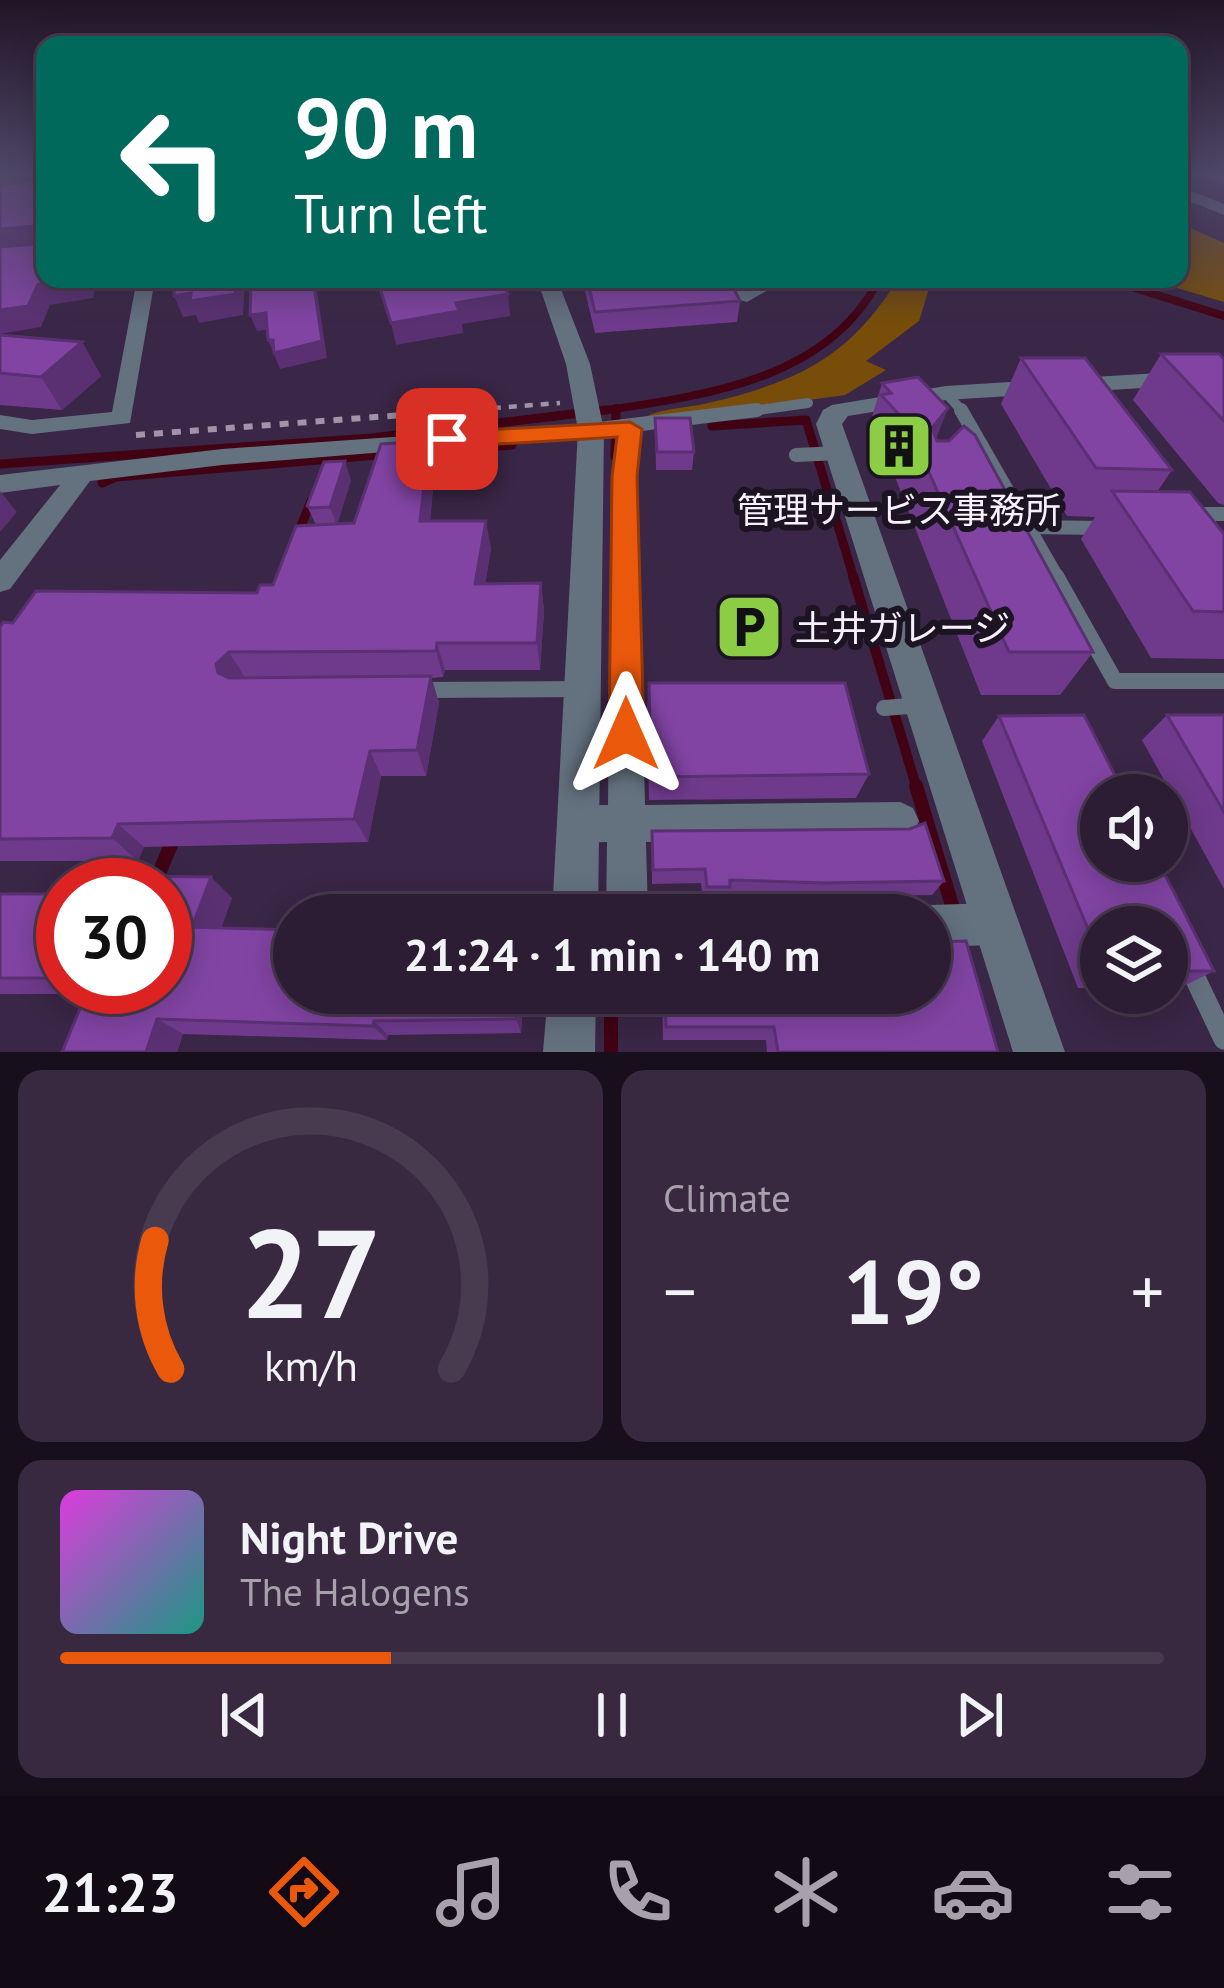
<!DOCTYPE html>
<meta charset="utf-8">
<style>
body{margin:0;font-family:"PT Sans","Noto Sans JP",sans-serif;background:#382940;color:#f1f3f6;height:100vh;display:flex;flex-direction:column;font-size:45px;white-space:nowrap}
*{box-sizing:border-box;margin:0}
p{font-size:39px;color:#a6a1ac}
.icon{flex:none;width:66px;height:66px;fill:none;stroke:currentColor;stroke-width:2;stroke-linecap:round;stroke-linejoin:round}
.map{position:relative;height:1052px;overflow:hidden}
.side{display:flex;flex-direction:column;gap:18px;padding:18px;background:#180f1d;flex:1}
.side>*{flex:none}
.top-card{position:absolute;left:36px;top:36px;width:1152px;height:252px;border-radius:24px;box-shadow:0 6px 30px #0003,0 0 0 3px #483a4f;background:#00695c;color:#fff;overflow:hidden}
.tools{position:absolute;left:1080px;top:774px;display:grid;gap:24px}
.tools a{display:grid;place-items:center;width:108px;height:108px;border-radius:50%;background:#2c1c34;box-shadow:0 6px 30px #0003,0 0 0 3px #483a4f;font-size:60px}
.speed{position:absolute;left:36px;top:858px;display:flex;gap:24px;font-size:60px;font-weight:700;text-align:center}
.speed>*{display:grid;place-content:center;width:156px;height:156px;border-radius:50%;background:#2c1c34;box-shadow:0 6px 30px #0003,0 0 0 3px #483a4f;line-height:1}
.speed .limit{border:18px solid #d22;background:#fff;color:#111}
.pin{position:absolute;display:grid;place-items:center;width:102px;height:102px;color:#fff;margin:-51px;border-radius:24px;box-shadow:0 6px 18px #0006}
.me{position:absolute;width:132px;margin:-66px;rotate:0deg;stroke-linejoin:round;filter:drop-shadow(0 0 9px #0008)}
.turn{display:flex;align-items:center;gap:42px;height:252px;padding:0 60px;font-size:54px}
.turn .icon{width:156px;height:156px;stroke-width:2.5}
.turn b{display:block;font-size:84px;line-height:102px}
.big{font-size:90px;font-weight:700;line-height:1.1}
.side .card{flex:1;display:flex;flex-direction:column;justify-content:center;gap:18px;min-width:0;padding:0 42px;border-radius:24px;background:#382940}
.side .dial{align-items:center;gap:0}
.dial svg{height:312px;overflow:visible;fill:none;stroke:#483a4f;stroke-width:7;stroke-linecap:round;text-anchor:middle}
.dial text{fill:#f1f3f6;stroke:none}
.song{display:flex;align-items:center;gap:36px}
.cover{width:144px;height:144px;border-radius:18px;background:linear-gradient(135deg,hsl(300 70% 55%),hsl(170 70% 35%))}
.played{height:12px;border-radius:6px;background:linear-gradient(90deg,#ea580c 30%,#483a4f 30%)}
.keys{display:flex;justify-content:space-around;direction:ltr}
.heat{display:flex;justify-content:space-between;align-items:center;font-size:66px;direction:ltr}
.side .tiles{flex:1;display:grid;gap:18px;grid-template-columns:1fr 1fr}
.card:last-child{grid-column:span 2}
.trip{position:absolute;left:273px;top:894px;width:678px;height:120px;border-radius:60px;background:#2c1c34;box-shadow:0 6px 30px #0003,0 0 0 3px #483a4f;font-weight:700;line-height:120px;text-align:center}
.menu{display:flex;height:192px;justify-content:space-around;align-items:center;background:#120b15;color:#a6a1ac}
.menu .icon{width:84px;height:84px}
.menu .current{color:#ea580c}
.menu b{font-size:54px;color:#f1f3f6}
.map>svg:first-child{display:block}
.green{fill:#774d09}
.lines{fill:none;stroke-linecap:round;stroke-linejoin:round}
.stream-far4{stroke:#410214;stroke-width:6}
.stream-far3{stroke:#410214;stroke-width:8}
.stream-far2{stroke:#410214;stroke-width:9}
.stream-far1{stroke:#410214;stroke-width:10}
.stream{stroke:#410214;stroke-width:14}
.path-far1{stroke:#a194a9;stroke-width:4.5;stroke-dasharray:8 8;stroke-linecap:butt}
.path{stroke:#a194a9;stroke-width:6;stroke-dasharray:9 9;stroke-linecap:butt}
.service-far3{stroke:#64717f;stroke-width:10}
.service-far2{stroke:#64717f;stroke-width:14}
.service-far1{stroke:#64717f;stroke-width:16}
.service{stroke:#64717f;stroke-width:21}
.minor{fill:#64717f;fill-rule:evenodd}
.tertiary{fill:#64717f;fill-rule:evenodd}
.wall{fill:#6f3a8c}
.shaded-wall{fill:#5a3072}
.building{fill:#8144a3;stroke:#5a3072;stroke-width:3}
.route{fill:#ea580c;stroke:#983908;stroke-width:3}
.labels{text-anchor:middle;dominant-baseline:central;stroke-width:12;stroke-linejoin:round;paint-order:stroke}
.poi-label{font-size:36px;fill:#f8f1fd;stroke:#1c1422}
</style>
<div class="map">
<svg width="1224" height="1052" viewBox="0 0 1224 1052">
<rect width="100%" height="100%" fill="#3a2646"/>
<g class="green">
<path d="M1179,223L1224,243V302L1147,279H1179Z"/>
<path d="M898,279H932L919,321L866,361L886,370L845,395L649,422L645,417C662,408 688,408 708,403C797,382 849,358 898,279Z"/>
</g>
<g class="lines">
<path class="stream-far4" d="M1106,279L1114,281"/>
<g class="stream-far3">
<path d="M1106,279L1224,316"/>
<path d="M587,413C691,397 826,385 879,279"/>
<path d="M616,413V408"/>
</g>
<g class="stream-far2">
<path d="M712,426L806,420L854,579"/>
<path d="M423,452L512,445"/>
<path d="M615,457L616,410"/>
<path d="M0,464L372,438L606,410"/>
<path d="M102,483L116,477L389,454"/>
<path d="M297,536L311,501"/>
</g>
<path class="stream-far1" d="M853,576L917,789"/>
<g class="stream">
<path d="M916,786L955,915"/>
<path d="M154,885L173,840"/>
<path d="M611,993V1052"/>
</g>
<path class="path-far1" d="M429,413L560,403"/>
<path class="path" d="M136,435L469,410"/>
<g class="service-far3">
<path d="M946,393L964,413"/>
<path d="M737,413L808,403"/>
</g>
<g class="service-far2">
<path d="M961,410L1058,579"/>
<path d="M591,430L757,410"/>
<path d="M796,455L839,453"/>
<path d="M1193,514H1224"/>
<path d="M1029,527L1104,528"/>
</g>
<g class="service-far1">
<path d="M1056,576L1115,681H1224"/>
<path d="M419,690L581,689"/>
<path d="M884,708L921,705"/>
</g>
<path class="service" d="M1188,963L1224,1039"/>
<g class="minor">
<path d="M137,279H155L130,423L32,434L0,429V415L32,420L112,412Z"/>
<path d="M728,279H746L751,287L765,279H787L747,302L740,300Z"/>
<path d="M630,422L642,429L637,476L645,805L900,802L913,808L919,821L913,834L900,840L646,842L648,915H606L607,842L578,843L565,837L559,824L565,811L578,805H608L611,476L618,429Z"/>
<path d="M591,423L603,430L599,435L222,465L90,481L10,589L0,592V560L60,485L0,493V475L222,449Z"/>
<path d="M995,903L1010,909L1016,924L1010,939L995,945L930,947V915H914L930,905Z"/>
</g>
<g class="tertiary">
<path d="M1179,186L1224,204V215L1179,197Z"/>
<path d="M537,279H557L590,364L604,430L598,915H552L578,430L566,364Z"/>
<path d="M1224,369V383L946,400L848,416L842,424L1065,1052H1013L816,424L823,410L832,405L946,386Z"/>
<path d="M548,993H596L595,1052H543Z"/>
</g>
</g>
<g class="wall">
<path d="M1202,176H1224V184Z"/>
<path d="M582,279H729L740,301L737,322L595,333Z"/>
<path d="M792,279H824L811,286Z"/>
<path d="M0,335L82,342L101,376L62,410L0,405Z"/>
<path d="M1161,354L1224,359V505L1218,503L1133,400Z"/>
<path d="M1021,358L1172,470L1157,492L1224,534V659L1151,658L1081,539L1095,517L1067,516L1001,404Z"/>
<path d="M882,383L936,439L1093,652L1060,695H981L891,467L868,439L871,429L869,427Z"/>
<path d="M655,418L694,452L692,470H656Z"/>
<path d="M429,441L435,468L430,521L491,548L485,584L541,583L544,611L540,670H445L443,677L431,678L439,703L426,776H381L368,842L144,847L138,861H0V627L13,623L257,593L273,585L316,525L307,506L351,480L337,524L354,523Z"/>
<path d="M649,683L869,774L856,798L649,800L647,709Z"/>
<path d="M1167,715H1224V889L1142,740Z"/>
<path d="M999,716L1214,971L1180,988H1167V927H1101V988H1078L982,741Z"/>
<path d="M652,831L944,881L932,895L816,897L728,894L726,901H703L701,883L652,884Z"/>
<path d="M0,894H63V987H165L232,898L221,928L294,993H524L521,1033L388,1035L387,1040L183,1034L177,1052H62L86,994H0Z"/>
<path d="M662,993H930L998,1052H767L766,1040H663Z"/>
</g>
<g class="shaded-wall">
<path d="M0,176H41L45,184L0,189Z"/>
<path d="M34,226L44,246L0,250V229Z"/>
<path d="M72,279H97L93,298L50,305L41,327L0,334V310L38,284Z"/>
<path d="M236,279H245L243,315L199,323L196,315L183,317L174,296Z"/>
<path d="M314,279L317,291L327,358L280,369L268,340Z"/>
<path d="M508,294L510,316L462,324L463,333L396,345L391,323L456,303Z"/>
<path d="M266,313L272,329L257,331L250,315Z"/>
<path d="M82,342L101,376L62,410L41,377Z"/>
<path d="M948,408L931,452L932,428Z"/>
<path d="M429,441L435,468L427,548L420,521Z"/>
<path d="M345,461L351,480L337,526L330,507Z"/>
<path d="M0,491L17,512L0,532Z"/>
<path d="M486,521L491,548L481,611L475,584Z"/>
<path d="M541,583L544,611L540,670L537,643Z"/>
<path d="M437,643L445,670L443,677L436,651Z"/>
<path d="M229,652L246,679L236,699L218,673L216,664Z"/>
<path d="M431,676L439,703L426,776L417,750Z"/>
<path d="M370,751L381,776L368,842L354,819Z"/>
<path d="M118,824L144,847L138,861L112,838Z"/>
<path d="M211,877L232,898L214,946L192,927Z"/>
<path d="M518,993H524L521,1033L516,1019Z"/>
<path d="M157,1019L183,1034L177,1052H146Z"/>
<path d="M374,1021L388,1035L387,1040L373,1026Z"/>
</g>
<g class="building">
<path d="M39,176H45V279H72L38,284L28,306L0,310V247L34,244L39,230L34,226L0,229V186L40,178Z"/>
<path d="M175,279H236L235,294L190,301L191,293L174,296Z"/>
<path d="M286,279H313L322,341L274,353L273,340H268L266,313L250,315L251,284Z"/>
<path d="M377,279H499L508,294L456,303L459,311L391,323Z"/>
<path d="M587,279H729L740,301L595,312Z"/>
<path d="M0,335L82,342L41,377L0,373Z"/>
<path d="M1161,354H1219L1224,359V421Z"/>
<path d="M1021,358H1085L1172,470L1096,468Z"/>
<path d="M918,377L948,408L932,428L937,441H949L964,426L975,435L1093,652H1009L907,423L881,395L891,393L882,383Z"/>
<path d="M655,418H690L694,452H657Z"/>
<path d="M429,441L420,521H486L475,584L541,583L537,643H437L436,651L229,652L216,664L218,673L229,678L431,676L417,750L370,751L354,819L118,824L112,838L0,839V627L3,622L13,623L36,591L257,593L260,585H273L296,526L354,523L381,444Z"/>
<path d="M345,461L330,507L311,508L307,506L324,462Z"/>
<path d="M1112,491L1190,492L1224,534V612L1193,611Z"/>
<path d="M649,683H845L869,774L651,777Z"/>
<path d="M1084,715L1125,795H1101V861H1158L1214,971H1167V927H1101V960L999,716Z"/>
<path d="M1167,715H1224V812Z"/>
<path d="M925,823L944,881L824,883L730,880V887H707L705,869L653,870L652,831L910,829Z"/>
<path d="M139,876L211,877L192,927L294,930V993H518L516,1019L374,1021L373,1026L157,1019L146,1052H62L89,987H165V885H135Z"/>
<rect x="0" y="894" width="63" height="84"/>
<path d="M966,941L998,1052H778L774,1027H666L665,993H930V942Z"/>
</g>
<linearGradient id="sky" x2="0" y2="1"><stop stop-color="#201526"/><stop offset="0.54" stop-color="#4f4768"/><stop offset="1" stop-color="#4f4768" stop-opacity="0"/></linearGradient>
<rect width="1224" height="323" fill="url(#sky)"/>
<path class="route" d="M630,422L642,429L637,476L644,734L638,745L626,749L614,745L609,734L612,476L617,437L447,447L435,439L447,432Z"/>
<defs>
<symbol id="building-square" viewBox="-11 -11 22 22"><rect x="-9" y="-9" width="18" height="18" rx="4" fill="#8bce46" stroke="#1c1422"/><path d="M-4-6H4V6H1V3H-1V6H-4ZM-2.5-4.3h1.7v1.8h-1.7ZM.8-4.3h1.7v1.8H.8ZM-2.5-1h1.7V.8h-1.7ZM.8-1h1.7V.8H.8Z" fill="#111"/></symbol>
<symbol id="parking-square" viewBox="-11 -11 22 22"><rect x="-9" y="-9" width="18" height="18" rx="4" fill="#8bce46" stroke="#1c1422"/><path d="M-3.5-5.5H1a3.5 3.5 0 0 1 0 7H-1V5.5H-3.5ZM-1-3.4V-.6H.8a1.4 1.4 0 0 0 0-2.8Z" fill="#111"/></symbol>
</defs>
<g fill-rule="evenodd">
<use href="#building-square" x="861" y="408" width="76" height="76"/>
<use href="#parking-square" x="711" y="589" width="76" height="76"/>
</g>
<g class="labels">
<g class="poi-label">
<text x="899" y="509">管理サービス事務所</text>
<text x="795" y="627" text-anchor="start">土井ガレージ</text>
</g>
</g>
</svg>
<div class="tools">
<a><svg class="icon" aria-label="sound" viewBox="0 0 24 24"><path d="M4 9h4l5-4v14l-5-4H4zM17 9q2 3 0 6"/></svg></a>
<a><svg class="icon" aria-label="layers" viewBox="0 0 24 24"><path d="M12 4l9 5-9 5-9-5zM3 14l9 5 9-5"/></svg></a>
</div>
<div class="speed"><div class="limit">30</div></div>
<div class="pin" style="left:447px;top:439px;background:#d93025"><svg class="icon" aria-label="arrive" viewBox="0 0 24 24"><path d="M6 21V4h12l-3 4 3 4H6"/></svg></div>
<svg class="me" style="left:626px;top:734px" viewBox="-20 -20 40 40"><path d="M0-17L14 15 0 8-14 15z" fill="#ea580c" stroke="#fff" stroke-width="4"/></svg>
<div class="trip">21:24 · 1 min · 140 m</div>
<div class="top-card">
<div class="turn"><svg class="icon" aria-label="left" viewBox="0 0 24 24"><path d="M17 20v-9H6M10 6l-5 5 5 5"/></svg><div><b>90 m</b>Turn left</div></div>
</div>
</div>
<section class="side">
<div class="tiles">
<div class="card dial"><svg viewBox="0 0 100 80">
<path d="M14 69A42 42 0 1 1 86 69"/>
<path d="M14 69A42 42 0 0 1 10 36" stroke="#ea580c"/>
<text x="50" y="56" font-size="32" font-weight="700">27</text>
<text x="50" y="72" font-size="11">km/h</text>
</svg></div>
<div class="card"><p>Climate</p>
<div class="heat"><a>−</a><b class="big">19°</b><a>+</a></div>
</div>
<div class="card">
<div class="song"><i class="cover"></i><div><b>Night Drive</b><p>The Halogens</p></div></div>
<div class="played"></div>
<div class="keys"><svg class="icon" aria-label="previous" viewBox="0 0 24 24"><path d="M18 5L8 12l10 7zM5 5v14"/></svg><svg class="icon" aria-label="pause" viewBox="0 0 24 24"><path d="M8 5v14M16 5v14"/></svg><svg class="icon" aria-label="next" viewBox="0 0 24 24"><path d="M6 5l10 7-10 7zM19 5v14"/></svg></div>
</div>
</div>
</section>
<nav class="menu">
<b>21:23</b>
<svg class="icon current" aria-label="directions" viewBox="0 0 24 24"><path d="M12 3l9 9-9 9-9-9zM9 14v-3h6M13 9l2 2-2 2"/></svg>
<svg class="icon" aria-label="music" viewBox="0 0 24 24"><path d="M9 18V5l10-2v13"/><circle cx="6" cy="18" r="3"/><circle cx="16" cy="16" r="3"/></svg>
<svg class="icon" aria-label="phone" viewBox="0 0 24 24"><path d="M5 4h4l2 5-3 2q2 4 5 5l2-3 5 2v4C11 20 4 13 5 4z"/></svg>
<svg class="icon" aria-label="climate" viewBox="0 0 24 24"><path d="M12 3v18M4 7l16 10M4 17L20 7"/></svg>
<svg class="icon" aria-label="car" viewBox="0 0 24 24"><path d="M5 17H2v-5l4-1 3-4h7l3 4 3 1v5h-3M9 17h6M6 11h13"/><circle cx="7" cy="17" r="2"/><circle cx="17" cy="17" r="2"/></svg>
<svg class="icon" aria-label="filters" viewBox="0 0 24 24"><path d="M4 7h16M4 17h16"/><circle cx="9" cy="7" r="2"/><circle cx="15" cy="17" r="2"/></svg>
</nav>
